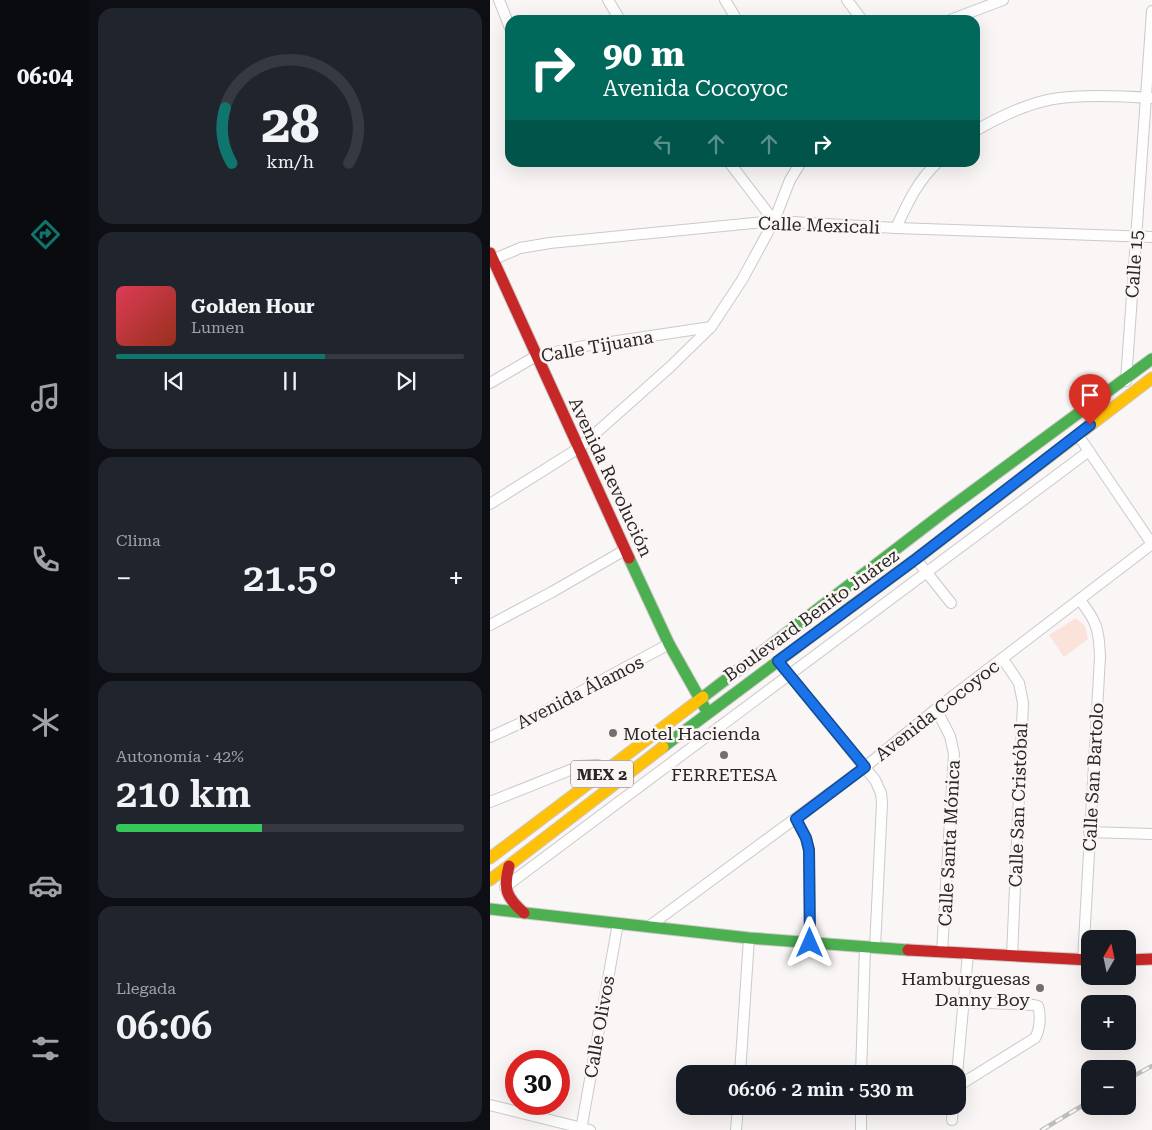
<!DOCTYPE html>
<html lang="es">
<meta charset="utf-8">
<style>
body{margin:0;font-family:"Roboto Serif",serif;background:#20242c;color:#f1f3f6;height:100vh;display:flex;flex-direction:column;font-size:19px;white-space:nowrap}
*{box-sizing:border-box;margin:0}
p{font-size:16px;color:#9ea1a6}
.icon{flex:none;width:28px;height:28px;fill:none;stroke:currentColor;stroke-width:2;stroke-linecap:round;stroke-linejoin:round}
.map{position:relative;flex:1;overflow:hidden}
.side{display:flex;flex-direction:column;gap:8px;padding:8px;background:#0d0f14;width:400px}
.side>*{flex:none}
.hud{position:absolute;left:15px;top:15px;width:475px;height:152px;border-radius:15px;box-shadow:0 5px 20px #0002;background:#00695c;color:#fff;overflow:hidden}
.needle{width:32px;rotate:9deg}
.tools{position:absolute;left:591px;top:930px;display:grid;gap:10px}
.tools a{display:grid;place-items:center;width:55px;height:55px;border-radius:10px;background:#171b24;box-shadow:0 5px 20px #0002;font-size:25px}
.speed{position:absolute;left:15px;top:1050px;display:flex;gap:10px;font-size:25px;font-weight:700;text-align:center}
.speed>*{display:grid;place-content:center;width:65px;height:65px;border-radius:50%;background:#171b24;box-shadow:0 5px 20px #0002;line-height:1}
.speed .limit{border:8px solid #d22;background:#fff;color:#111}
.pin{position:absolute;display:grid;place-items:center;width:42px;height:42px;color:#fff;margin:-51px -21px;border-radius:50% 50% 50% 0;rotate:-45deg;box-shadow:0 0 5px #0007}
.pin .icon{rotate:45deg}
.me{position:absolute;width:55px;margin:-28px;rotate:0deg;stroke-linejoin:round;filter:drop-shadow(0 0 4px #0008)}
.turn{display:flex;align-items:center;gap:18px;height:105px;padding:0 15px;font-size:22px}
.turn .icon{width:65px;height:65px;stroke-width:2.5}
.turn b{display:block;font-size:35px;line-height:42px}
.lanes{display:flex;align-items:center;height:48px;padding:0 15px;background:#0003;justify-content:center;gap:25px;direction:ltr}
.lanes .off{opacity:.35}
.big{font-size:38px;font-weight:600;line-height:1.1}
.side .widget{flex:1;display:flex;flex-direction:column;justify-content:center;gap:8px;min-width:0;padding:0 18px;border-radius:15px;background:#20242c}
.side .dial{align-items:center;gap:0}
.dial svg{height:130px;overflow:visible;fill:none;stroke:#363941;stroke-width:7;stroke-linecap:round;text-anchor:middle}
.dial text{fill:#f1f3f6;stroke:none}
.song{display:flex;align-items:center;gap:15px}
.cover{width:60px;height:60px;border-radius:8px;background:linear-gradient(135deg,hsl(350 70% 55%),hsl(10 70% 35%))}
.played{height:5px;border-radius:2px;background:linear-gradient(90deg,#0f766e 60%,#363941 60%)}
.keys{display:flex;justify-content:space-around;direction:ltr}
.heat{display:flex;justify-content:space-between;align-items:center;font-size:28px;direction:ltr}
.charge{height:8px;border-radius:4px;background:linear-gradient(90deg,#34c759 42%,#363941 0)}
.trip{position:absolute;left:186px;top:1065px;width:290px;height:50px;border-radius:15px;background:#171b24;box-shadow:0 5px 20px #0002;font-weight:600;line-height:50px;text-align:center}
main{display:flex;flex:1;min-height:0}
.dock{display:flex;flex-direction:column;width:90px;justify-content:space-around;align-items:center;background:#090b0e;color:#9ea1a6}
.dock .icon{width:35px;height:35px}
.dock .on{color:#0f766e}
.dock b{font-size:22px;color:#f1f3f6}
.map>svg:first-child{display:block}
.green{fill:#fbe3db}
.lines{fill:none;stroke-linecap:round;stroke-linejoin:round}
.street-casing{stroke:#ccc9c8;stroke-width:12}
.fast-casing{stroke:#ccc9c8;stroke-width:13}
.slow-casing{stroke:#ccc9c8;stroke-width:13}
.jam-casing{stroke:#ccc9c8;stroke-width:13}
.street{stroke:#fefefe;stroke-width:10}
.fast{stroke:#4caf50;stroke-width:11}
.slow{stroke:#ffc107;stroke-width:11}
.jam{stroke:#c62828;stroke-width:11}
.rail-casing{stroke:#bebdbd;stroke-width:4.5}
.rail{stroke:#fbf5f3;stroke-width:2.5;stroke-dasharray:8;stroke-linecap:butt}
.route-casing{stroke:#114b97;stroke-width:12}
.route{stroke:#1a73e8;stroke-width:9}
.poi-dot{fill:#726f6f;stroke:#fbf5f3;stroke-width:2}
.labels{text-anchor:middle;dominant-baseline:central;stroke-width:5;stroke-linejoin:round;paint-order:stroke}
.shield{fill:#fbf5f3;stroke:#686564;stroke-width:1}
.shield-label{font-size:16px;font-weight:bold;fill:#292727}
.street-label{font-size:18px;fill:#292727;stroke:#fbf5f3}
.poi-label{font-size:18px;fill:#292727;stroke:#fbf5f3;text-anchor:start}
</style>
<main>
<nav class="dock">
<b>06:04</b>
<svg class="icon on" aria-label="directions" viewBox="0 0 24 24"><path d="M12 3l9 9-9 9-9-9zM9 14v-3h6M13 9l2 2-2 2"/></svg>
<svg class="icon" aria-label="music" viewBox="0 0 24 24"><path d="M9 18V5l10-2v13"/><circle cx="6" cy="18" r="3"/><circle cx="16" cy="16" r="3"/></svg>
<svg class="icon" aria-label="phone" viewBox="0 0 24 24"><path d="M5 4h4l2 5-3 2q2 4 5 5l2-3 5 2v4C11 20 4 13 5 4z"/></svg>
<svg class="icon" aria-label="climate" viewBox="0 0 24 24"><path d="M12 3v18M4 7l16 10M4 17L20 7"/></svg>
<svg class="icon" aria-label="car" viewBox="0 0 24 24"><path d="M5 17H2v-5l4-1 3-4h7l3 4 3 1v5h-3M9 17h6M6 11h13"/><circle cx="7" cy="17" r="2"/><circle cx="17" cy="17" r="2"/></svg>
<svg class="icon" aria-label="filters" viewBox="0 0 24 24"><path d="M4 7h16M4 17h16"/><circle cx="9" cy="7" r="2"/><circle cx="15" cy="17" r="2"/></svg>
</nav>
<section class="side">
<div class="widget dial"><svg viewBox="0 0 100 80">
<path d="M14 69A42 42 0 1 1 86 69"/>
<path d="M14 69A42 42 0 0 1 10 35" stroke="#0f766e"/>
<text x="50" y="56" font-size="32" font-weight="700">28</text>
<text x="50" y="72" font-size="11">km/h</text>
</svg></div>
<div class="widget">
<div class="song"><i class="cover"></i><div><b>Golden Hour</b><p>Lumen</p></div></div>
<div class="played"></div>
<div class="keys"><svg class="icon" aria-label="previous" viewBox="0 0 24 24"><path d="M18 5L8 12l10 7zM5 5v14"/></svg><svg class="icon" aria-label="pause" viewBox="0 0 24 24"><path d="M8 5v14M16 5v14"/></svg><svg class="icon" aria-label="next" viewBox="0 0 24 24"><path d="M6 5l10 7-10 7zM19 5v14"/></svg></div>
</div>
<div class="widget"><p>Clima</p>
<div class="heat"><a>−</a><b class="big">21.5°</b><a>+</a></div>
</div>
<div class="widget"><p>Autonomía · 42%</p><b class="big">210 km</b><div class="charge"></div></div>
<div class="widget"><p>Llegada</p><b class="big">06:06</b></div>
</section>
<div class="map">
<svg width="662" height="1130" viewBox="0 0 662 1130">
<rect width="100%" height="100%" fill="#f9f6f5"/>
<path class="green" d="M586,618L595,626L598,639L574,657L559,635Z"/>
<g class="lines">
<defs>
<g id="street">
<path d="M9,0L20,28"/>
<path d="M118,0L130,20"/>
<path d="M235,0L247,20"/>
<path d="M357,0L372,20"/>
<path d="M460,20L513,0"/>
<path d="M485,131C509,117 535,104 563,99C592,94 632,96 662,98"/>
<path d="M239,162L284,221"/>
<path d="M406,228C417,204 428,180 448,162"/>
<path d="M0,261L30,248L60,243L284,221L406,228L662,237"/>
<path d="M636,381L662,11"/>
<path d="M0,383L46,356L94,346L221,327"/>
<path d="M588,435L662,544"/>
<path d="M0,504L89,448L180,367L221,327L252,280L284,221L300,180L311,162"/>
<path d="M426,559L461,603"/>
<path d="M590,600C607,622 609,629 610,657L593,960"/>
<path d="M0,625L62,592L135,550"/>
<path d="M513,659L529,683L533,703L522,956"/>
<path d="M288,661L385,780L391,793L392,803L385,948"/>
<path d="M446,709L460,736L464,754L452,952"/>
<path d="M0,737L42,718L179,644"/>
<path d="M0,802L90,766L108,765L117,770"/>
<path d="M306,819L316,838L319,850L320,943"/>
<path d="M599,832L662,834"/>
<path d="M15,887L599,451"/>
<path d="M158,927L375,767L446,709L662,544"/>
<path d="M250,1074L259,938"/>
<path d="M371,1074L375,947"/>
<path d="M467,1074L478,954"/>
<path d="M468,1086L545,1038C550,1030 551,1015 548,1006L544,1005L474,1002"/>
<path d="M0,1105L100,1130"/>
<path d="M371,1106V1130"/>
<path d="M462,1120L463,1106"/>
<path d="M91,1130L128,923"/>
<path d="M246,1130L248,1106"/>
</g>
<g id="fast">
<path d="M139,558L179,644L215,708"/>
<path d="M213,697L457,510L662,359"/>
<path d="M173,747L362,606"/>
<path d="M0,909L259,938L418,950"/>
</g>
<g id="slow">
<path d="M362,606L426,559L662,378"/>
<path d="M0,858L213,697"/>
<path d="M0,880L173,747"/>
</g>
<g id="jam">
<path d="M0,253L139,558"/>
<path d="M19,866C13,889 16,897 34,913"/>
<path d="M418,950L600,960"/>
<path d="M638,960L662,959"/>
</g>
</defs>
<use href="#street" class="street-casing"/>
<use href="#fast" class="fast-casing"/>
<use href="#slow" class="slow-casing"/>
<use href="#jam" class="jam-casing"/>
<use href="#street" class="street"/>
<use href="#fast" class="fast"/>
<use href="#slow" class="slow"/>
<use href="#jam" class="jam"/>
<defs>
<g id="rail">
<path d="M638,1079L662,1066"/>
<path d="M552,1130L600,1101"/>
</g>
</defs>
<use href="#rail" class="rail-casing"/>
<use href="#rail" class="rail"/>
</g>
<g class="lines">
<defs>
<path id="route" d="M320,943L319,850L316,838L306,819L375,767L288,661L426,559L600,425"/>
</defs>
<use href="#route" class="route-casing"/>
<use href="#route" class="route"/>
</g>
<g class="poi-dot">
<circle cx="123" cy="733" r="5"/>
<circle cx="234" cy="755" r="5"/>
<circle cx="550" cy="988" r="5"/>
</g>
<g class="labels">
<rect class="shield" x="81" y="760.5" width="62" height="27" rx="4"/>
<g class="shield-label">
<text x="112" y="774">MEX 2</text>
</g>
<g class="street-label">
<text transform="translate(329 225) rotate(2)">Calle Mexicali</text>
<text transform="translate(644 264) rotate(-86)">Calle 15</text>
<text transform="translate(107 346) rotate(-10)">Calle Tijuana</text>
<text transform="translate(121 477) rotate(65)">Avenida Revolución</text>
<text transform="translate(321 615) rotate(-36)">Boulevard Benito Juárez</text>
<text transform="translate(90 692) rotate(-27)">Avenida Álamos</text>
<text transform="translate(447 710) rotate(-38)">Avenida Cocoyoc</text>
<text transform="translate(603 777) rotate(-87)">Calle San Bartolo</text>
<text transform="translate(528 805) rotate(-88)">Calle San Cristóbal</text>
<text transform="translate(459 843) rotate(-87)">Calle Santa Mónica</text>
<text transform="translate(109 1027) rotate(-80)">Calle Olivos</text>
</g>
<g class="poi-label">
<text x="133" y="733">Motel Hacienda</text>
<text x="234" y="774" text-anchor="middle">FERRETESA</text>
<text x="540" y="978" text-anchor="end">Hamburguesas<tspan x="540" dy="21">Danny Boy</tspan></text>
</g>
</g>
</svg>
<div class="tools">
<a><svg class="needle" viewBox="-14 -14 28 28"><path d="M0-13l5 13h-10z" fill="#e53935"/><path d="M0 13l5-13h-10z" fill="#9ea1a6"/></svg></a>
<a>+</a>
<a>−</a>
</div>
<div class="speed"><div class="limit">30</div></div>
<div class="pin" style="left:600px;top:425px;background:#d93025"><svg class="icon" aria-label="arrive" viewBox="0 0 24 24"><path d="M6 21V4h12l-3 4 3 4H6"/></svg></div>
<svg class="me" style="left:320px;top:943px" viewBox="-20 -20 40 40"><path d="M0-17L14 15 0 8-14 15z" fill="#1a73e8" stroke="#fff" stroke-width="4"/></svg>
<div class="trip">06:06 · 2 min · 530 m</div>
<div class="hud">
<div class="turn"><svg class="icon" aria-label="right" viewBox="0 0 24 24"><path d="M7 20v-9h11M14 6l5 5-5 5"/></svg><div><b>90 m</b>Avenida Cocoyoc</div></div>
<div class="lanes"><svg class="icon off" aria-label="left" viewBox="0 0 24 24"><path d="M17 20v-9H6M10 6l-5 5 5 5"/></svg><svg class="icon off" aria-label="ahead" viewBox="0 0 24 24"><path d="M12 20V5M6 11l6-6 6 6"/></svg><svg class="icon off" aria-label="ahead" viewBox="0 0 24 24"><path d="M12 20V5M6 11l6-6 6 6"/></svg><svg class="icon" aria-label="right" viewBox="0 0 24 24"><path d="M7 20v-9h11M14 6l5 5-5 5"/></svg></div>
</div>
</div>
</main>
